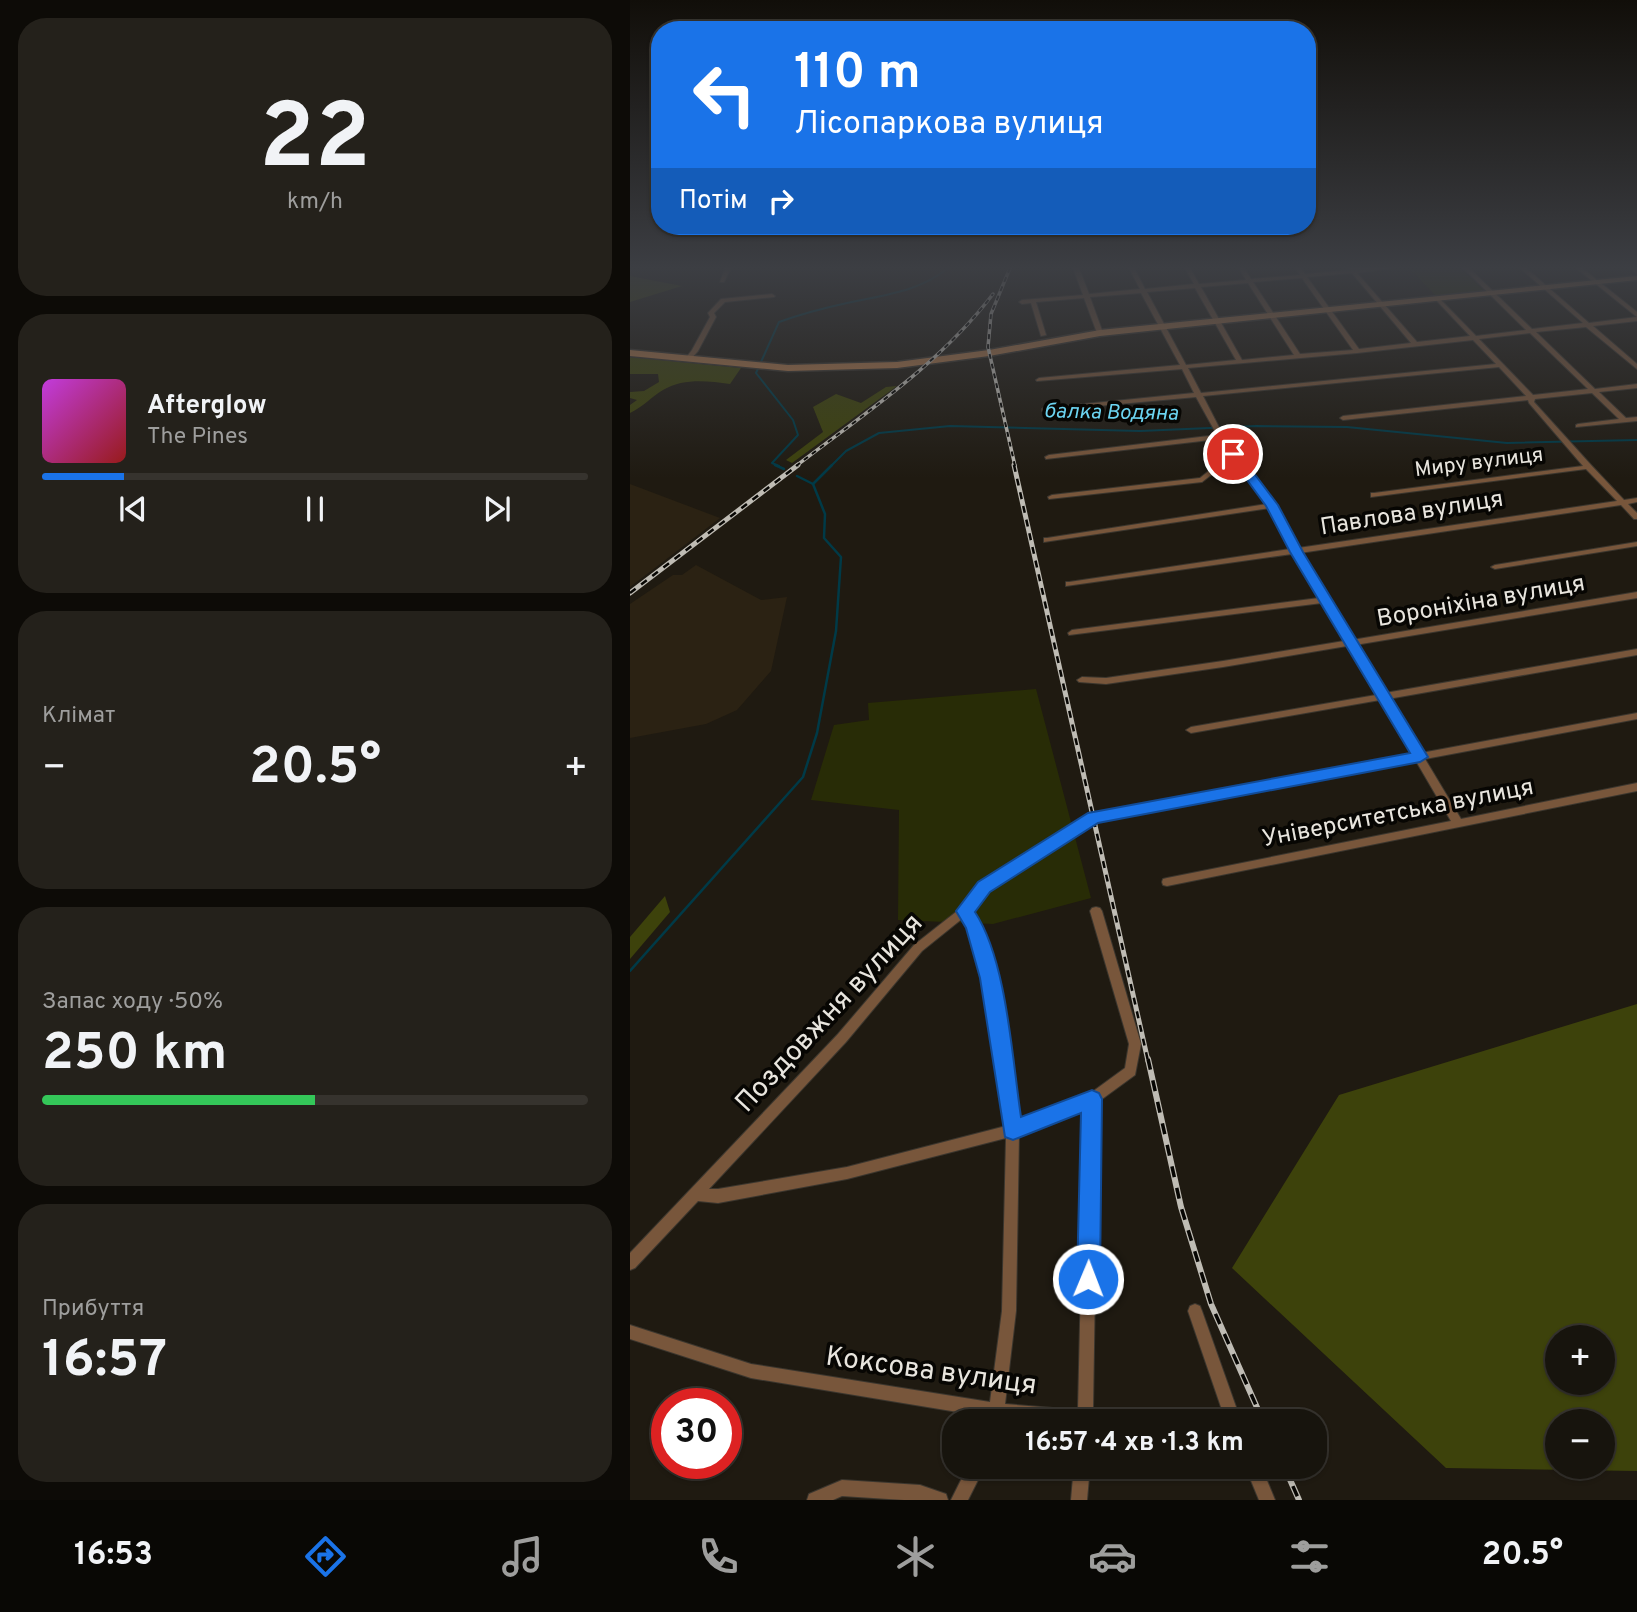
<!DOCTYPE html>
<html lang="uk">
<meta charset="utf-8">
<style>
body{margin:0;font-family:Overpass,sans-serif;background:#24211b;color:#f1f3f6;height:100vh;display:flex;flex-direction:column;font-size:26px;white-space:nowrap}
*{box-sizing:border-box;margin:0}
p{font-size:23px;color:#9e9e9d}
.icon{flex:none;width:38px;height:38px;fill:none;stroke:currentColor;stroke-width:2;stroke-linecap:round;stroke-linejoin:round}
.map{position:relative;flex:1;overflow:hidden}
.side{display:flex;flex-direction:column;gap:18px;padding:18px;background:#0d0b07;width:630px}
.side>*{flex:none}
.banner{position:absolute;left:21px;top:21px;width:665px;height:214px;border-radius:28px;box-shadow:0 2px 5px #0004,0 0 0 2px #36332e;background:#1a73e8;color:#fff;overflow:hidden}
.tools{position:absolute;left:915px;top:1325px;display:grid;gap:14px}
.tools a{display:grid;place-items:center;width:70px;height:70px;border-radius:50%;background:#17140d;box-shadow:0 2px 5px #0004,0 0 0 2px #36332e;font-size:35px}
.speed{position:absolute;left:21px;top:1388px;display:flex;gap:14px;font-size:35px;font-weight:700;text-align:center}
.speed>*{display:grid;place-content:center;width:91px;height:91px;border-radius:50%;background:#17140d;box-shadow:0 2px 5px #0004,0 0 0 2px #36332e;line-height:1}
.speed .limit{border:10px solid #d22;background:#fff;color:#111}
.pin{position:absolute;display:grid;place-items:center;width:60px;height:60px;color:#fff;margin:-30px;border:4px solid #fff;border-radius:50%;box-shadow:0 2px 7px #0007}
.me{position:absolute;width:77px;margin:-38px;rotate:1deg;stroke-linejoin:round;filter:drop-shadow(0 0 5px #0008)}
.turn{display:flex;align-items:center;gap:24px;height:147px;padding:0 28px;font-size:32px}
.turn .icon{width:91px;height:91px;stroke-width:2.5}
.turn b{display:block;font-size:49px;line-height:60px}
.then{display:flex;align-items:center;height:66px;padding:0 28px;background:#0003;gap:14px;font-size:26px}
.big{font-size:52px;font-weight:700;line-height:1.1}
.side .card{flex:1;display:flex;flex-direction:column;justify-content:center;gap:10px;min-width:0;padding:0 24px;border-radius:28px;background:#24211b}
.side .dial{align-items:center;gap:0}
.dial b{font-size:91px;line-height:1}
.song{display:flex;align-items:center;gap:21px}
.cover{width:84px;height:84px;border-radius:10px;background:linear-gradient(135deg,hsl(290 70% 55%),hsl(0 70% 35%))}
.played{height:7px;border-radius:4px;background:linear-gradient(90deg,#1a73e8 15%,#36332e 15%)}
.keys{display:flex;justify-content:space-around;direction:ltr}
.heat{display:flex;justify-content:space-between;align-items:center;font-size:38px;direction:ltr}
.charge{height:10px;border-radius:5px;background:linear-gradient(90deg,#34c759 50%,#36332e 0)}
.trip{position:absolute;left:312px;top:1409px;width:385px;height:70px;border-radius:28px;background:#17140d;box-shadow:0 2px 5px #0004,0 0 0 2px #36332e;font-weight:700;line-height:70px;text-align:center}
.tabs{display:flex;height:112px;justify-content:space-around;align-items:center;background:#090805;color:#9e9e9d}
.tabs .icon{width:49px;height:49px}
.tabs .on{color:#1a73e8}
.tabs b{font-size:32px;color:#f1f3f6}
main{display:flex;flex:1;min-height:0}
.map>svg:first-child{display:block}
.built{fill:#2b2213}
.green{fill:#282c06}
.forest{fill:#3d420b;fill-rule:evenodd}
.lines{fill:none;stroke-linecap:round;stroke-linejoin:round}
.stream-far1{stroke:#003a47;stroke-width:2}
.stream{stroke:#003a47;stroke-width:2.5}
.street-casing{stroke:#3b362e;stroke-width:2}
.secondary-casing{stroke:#3b362e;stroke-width:3}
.street{fill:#78563b;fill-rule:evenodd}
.secondary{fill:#ad774a;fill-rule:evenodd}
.rail-far2-casing{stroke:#bfbcb4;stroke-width:3.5}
.rail-far1-casing{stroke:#bfbcb4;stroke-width:5}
.rail-casing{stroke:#bfbcb4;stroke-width:6}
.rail-far2{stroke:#070603;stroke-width:2;stroke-dasharray:5;stroke-linecap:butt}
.rail-far1{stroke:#070603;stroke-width:2.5;stroke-dasharray:7;stroke-linecap:butt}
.rail{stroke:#070603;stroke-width:3.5;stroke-dasharray:11;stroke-linecap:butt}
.route{fill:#1a73e8;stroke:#114b97;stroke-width:2}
.labels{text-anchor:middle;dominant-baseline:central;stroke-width:7;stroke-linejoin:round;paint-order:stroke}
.far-water-label{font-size:21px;font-style:italic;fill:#6cd4f1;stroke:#070603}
.far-street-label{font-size:21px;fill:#e8e5de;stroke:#070603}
.street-label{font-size:24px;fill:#e8e5de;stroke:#070603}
.near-street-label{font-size:28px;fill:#e8e5de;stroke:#070603}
</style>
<main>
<section class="side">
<div class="card dial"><b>22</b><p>km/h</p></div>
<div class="card">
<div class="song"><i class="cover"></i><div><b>Afterglow</b><p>The Pines</p></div></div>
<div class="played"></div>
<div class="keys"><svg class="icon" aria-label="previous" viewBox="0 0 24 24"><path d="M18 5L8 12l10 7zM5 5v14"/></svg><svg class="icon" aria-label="pause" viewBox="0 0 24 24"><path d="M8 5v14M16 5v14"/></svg><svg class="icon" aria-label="next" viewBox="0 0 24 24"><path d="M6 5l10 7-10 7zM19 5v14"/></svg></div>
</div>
<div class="card"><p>Клімат</p>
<div class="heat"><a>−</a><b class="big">20.5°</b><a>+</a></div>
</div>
<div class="card"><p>Запас ходу · 50%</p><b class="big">250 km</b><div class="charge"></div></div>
<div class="card"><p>Прибуття</p><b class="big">16:57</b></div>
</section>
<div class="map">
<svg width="1007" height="1500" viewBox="0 0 1007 1500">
<rect width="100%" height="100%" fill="#1f1a11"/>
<g class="built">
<path d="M0,484L90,518L0,587Z"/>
<path d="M66,565L131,600L157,597L141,671L107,710L76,724L0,738V604L43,575H52Z"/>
</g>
<g class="green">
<path d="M780,269H831L856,292L807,297Z"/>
<path d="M406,689L461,898L363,924L268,920L269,810L181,800L204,725L239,720L238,703Z"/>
</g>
<g class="forest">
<path d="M0,276L52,286L0,302Z"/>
<path d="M0,357L111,368L100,384C77,381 54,378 33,390C21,397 13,407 0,413V405L7,400L0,398V392L14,391L29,382L28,374H0Z"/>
<path d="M267,386L162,463L156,460L193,432L183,407L206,394L231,403L256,387Z"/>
<path d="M35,896L40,912L0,959V937Z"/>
<path d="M1007,1004V1471L816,1468L602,1268L709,1095ZM973,1337V1382H928V1337ZM973,1421V1466H928V1421Z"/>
</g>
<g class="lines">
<g class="stream-far1">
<path d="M149,466L142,463L168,435L163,420L126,373L149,322C171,314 194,308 217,303C253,295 289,292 318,268"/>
<path d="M201,466L216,451L249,433L320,426L510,431L626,426L717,427L877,443L1007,440"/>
</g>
<g class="stream">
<path d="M145,465L154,469"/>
<path d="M183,484L202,465"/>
<path d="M0,971L173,777L187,733L206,631L211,557L194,538L195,514L183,484L167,476"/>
</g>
<defs>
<g id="street">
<path d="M95,268H101L94,282H90Z"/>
<path d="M443,268H449L459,294L510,289L499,268H504L515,289L564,284L555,268H560L569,284L616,280L609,268H614L621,279L670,275L666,268H671L675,274L719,270V268H762L727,273L787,342L840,336L806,300L805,299L808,297L846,336L896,330L833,268H839L902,329L953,323L890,268H896L959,323L1007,317V321L963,326L1007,364V369L956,327L906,332L965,389L1007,384V388L969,392L996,418L1007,417V421L946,427V425L948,424L989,419L962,393L905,399L904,402L961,465L994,500L1007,498V502L998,504L1007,513V519H1004L991,505L670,553L722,640L1007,592V598L725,645L755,693L1007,649V655L758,699L791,753L1007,713V719L795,759L831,819L1007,783V791L537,886L533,885L532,882L533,879L537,878L821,821L786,761L467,820L358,890L341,912L350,927L366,978L388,1122L458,1095L495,1068L499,1044L460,911L462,908L466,907L470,908L472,911L511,1044L505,1075L468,1102L463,1410H592L558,1311L560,1306L565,1304L570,1306L572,1311L611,1421H396L373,1419V1421H357L358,1417L121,1378L0,1339V1325L121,1364L360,1402L372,1311L376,1138L217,1179L88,1203L68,1201L5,1268L0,1270V1253L208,1034L284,945L331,908L350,884L464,813L782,754L750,700L561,733L556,730L561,727L746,695L717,646L593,667L476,684L449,682L447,680L452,677L476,678L593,661L714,641L692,603L439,635L438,633L442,630L689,598L662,554L436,586V582H439L660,549L640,508L414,542V538H417L637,504L603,458L572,482L419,499L418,497L422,495L570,478L600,454L589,439L416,459L415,457L419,455L587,435L566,397L412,411V409L414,408L564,393L552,369L407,381L406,380L409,378L550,365L511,293L460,297L473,333L470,335L467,333L454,298L406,302L416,335L411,336L401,303L392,304L389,302L392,300L453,295ZM722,273L781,343L729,349L677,277ZM672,278L723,350L670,354L623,282ZM618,283L664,355L612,360L571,287ZM565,288L606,360L556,365L517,292ZM900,333L958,389L903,395L849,339ZM843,340L866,364L571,393L558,368L727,353ZM869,367L896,396L713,416L710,418L713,420L898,400L899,403L953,466L744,493H741V497L956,469L987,501L668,548L646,505L594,437L573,396ZM333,918L339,928L354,978L376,1126L217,1167L88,1189H79L216,1042L292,951ZM455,1107L448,1410L375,1404L386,1311L389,1134Z"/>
<path d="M946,268H952L1007,312V317Z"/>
<path d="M1000,268H1006L1007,274Z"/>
<path d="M142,294L145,296L144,297L95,302L84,313L86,317L68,351L60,360H56L55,359L62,350L80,317L78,313L91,299Z"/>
<path d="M1007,542V546L865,569L861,567L865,565Z"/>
<path d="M338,1466H355L338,1500H321Z"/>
<path d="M444,1466H460L457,1500H441Z"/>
<path d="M615,1466H631L645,1500H629Z"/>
<path d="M212,1480L290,1485L316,1494L318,1500H274L212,1496L203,1500H177L179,1494Z"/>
</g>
<path id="secondary" d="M1007,276V280L470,336L359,356L267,368L158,371L0,356V350L158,365L267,362L359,350L470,330Z"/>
</defs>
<use href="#street" class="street-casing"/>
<use href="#secondary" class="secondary-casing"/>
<use href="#street" class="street"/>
<use href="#secondary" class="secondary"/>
<defs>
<g id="rail-far2">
<path d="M380,268L361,314L358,347L385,466"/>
<path d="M166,466C235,413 310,364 363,294"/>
</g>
<g id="rail-far1">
<path d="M384,465L518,1061"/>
<path d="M0,593L168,465"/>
</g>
<g id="rail">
<path d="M518,1059L551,1207L581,1304L633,1421"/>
<path d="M654,1466L669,1500"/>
</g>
</defs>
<use href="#rail-far2" class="rail-far2-casing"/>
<use href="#rail-far1" class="rail-far1-casing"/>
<use href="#rail" class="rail-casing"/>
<use href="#rail-far2" class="rail-far2"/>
<use href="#rail-far1" class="rail-far1"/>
<use href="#rail" class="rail"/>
</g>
<linearGradient id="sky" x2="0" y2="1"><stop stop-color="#110e09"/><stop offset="0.56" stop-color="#3c3e43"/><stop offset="1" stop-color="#3c3e43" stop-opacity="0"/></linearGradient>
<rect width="1007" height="478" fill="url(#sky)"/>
<path class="route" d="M603,451L608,452L648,505L673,552L798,757L790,762L468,823L360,892L345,912C377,961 382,1058 391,1117L462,1090L469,1093L472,1099L470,1279L467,1287L458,1291L450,1287L447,1279L451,1113L383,1140L375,1137L350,978L336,928L326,911L348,882L458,813L780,753L660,552L636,506L598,454Z"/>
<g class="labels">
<g class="far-water-label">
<text transform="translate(481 413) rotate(1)">балка Водяна</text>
</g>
<g class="far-street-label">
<text transform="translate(849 463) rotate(-7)">Миру вулиця</text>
</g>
<g class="street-label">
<text transform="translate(782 514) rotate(-9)">Павлова вулиця</text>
<text transform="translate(851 602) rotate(-10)">Вороніхіна вулиця</text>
<text transform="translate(768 814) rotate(-11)">Університетська вулиця</text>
</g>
<g class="near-street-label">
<text transform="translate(200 1014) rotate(-47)">Поздовжня вулиця</text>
<text transform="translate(301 1372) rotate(8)">Коксова вулиця</text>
</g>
</g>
</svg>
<div class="tools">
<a>+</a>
<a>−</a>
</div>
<div class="speed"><div class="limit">30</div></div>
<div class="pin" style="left:603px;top:454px;background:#d93025"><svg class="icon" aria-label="arrive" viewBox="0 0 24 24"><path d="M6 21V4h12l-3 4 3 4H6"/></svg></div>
<svg class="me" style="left:458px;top:1279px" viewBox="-20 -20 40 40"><circle r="17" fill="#1a73e8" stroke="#fff" stroke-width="3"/><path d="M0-11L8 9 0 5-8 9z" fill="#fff"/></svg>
<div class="trip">16:57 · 4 хв · 1.3 km</div>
<div class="banner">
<div class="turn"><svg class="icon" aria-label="left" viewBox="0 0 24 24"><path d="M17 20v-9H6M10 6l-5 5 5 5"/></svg><div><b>110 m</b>Лісопаркова вулиця</div></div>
<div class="then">Потім<svg class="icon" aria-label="right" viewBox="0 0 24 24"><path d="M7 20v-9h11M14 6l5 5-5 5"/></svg></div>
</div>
</div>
</main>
<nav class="tabs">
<b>16:53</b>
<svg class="icon on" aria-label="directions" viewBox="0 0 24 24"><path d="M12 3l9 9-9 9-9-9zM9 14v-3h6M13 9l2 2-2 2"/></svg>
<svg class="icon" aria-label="music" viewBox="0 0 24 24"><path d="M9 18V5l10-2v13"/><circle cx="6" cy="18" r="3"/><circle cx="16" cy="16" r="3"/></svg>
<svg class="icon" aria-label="phone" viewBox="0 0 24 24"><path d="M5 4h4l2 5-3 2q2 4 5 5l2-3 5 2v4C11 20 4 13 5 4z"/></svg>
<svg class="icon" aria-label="climate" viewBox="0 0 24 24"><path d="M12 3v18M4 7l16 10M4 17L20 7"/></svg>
<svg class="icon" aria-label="car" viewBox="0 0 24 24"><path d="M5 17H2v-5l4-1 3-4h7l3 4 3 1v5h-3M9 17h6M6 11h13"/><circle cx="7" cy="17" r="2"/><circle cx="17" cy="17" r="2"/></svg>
<svg class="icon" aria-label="filters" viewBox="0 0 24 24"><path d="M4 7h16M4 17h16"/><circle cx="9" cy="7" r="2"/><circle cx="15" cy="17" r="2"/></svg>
<b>20.5°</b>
</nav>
